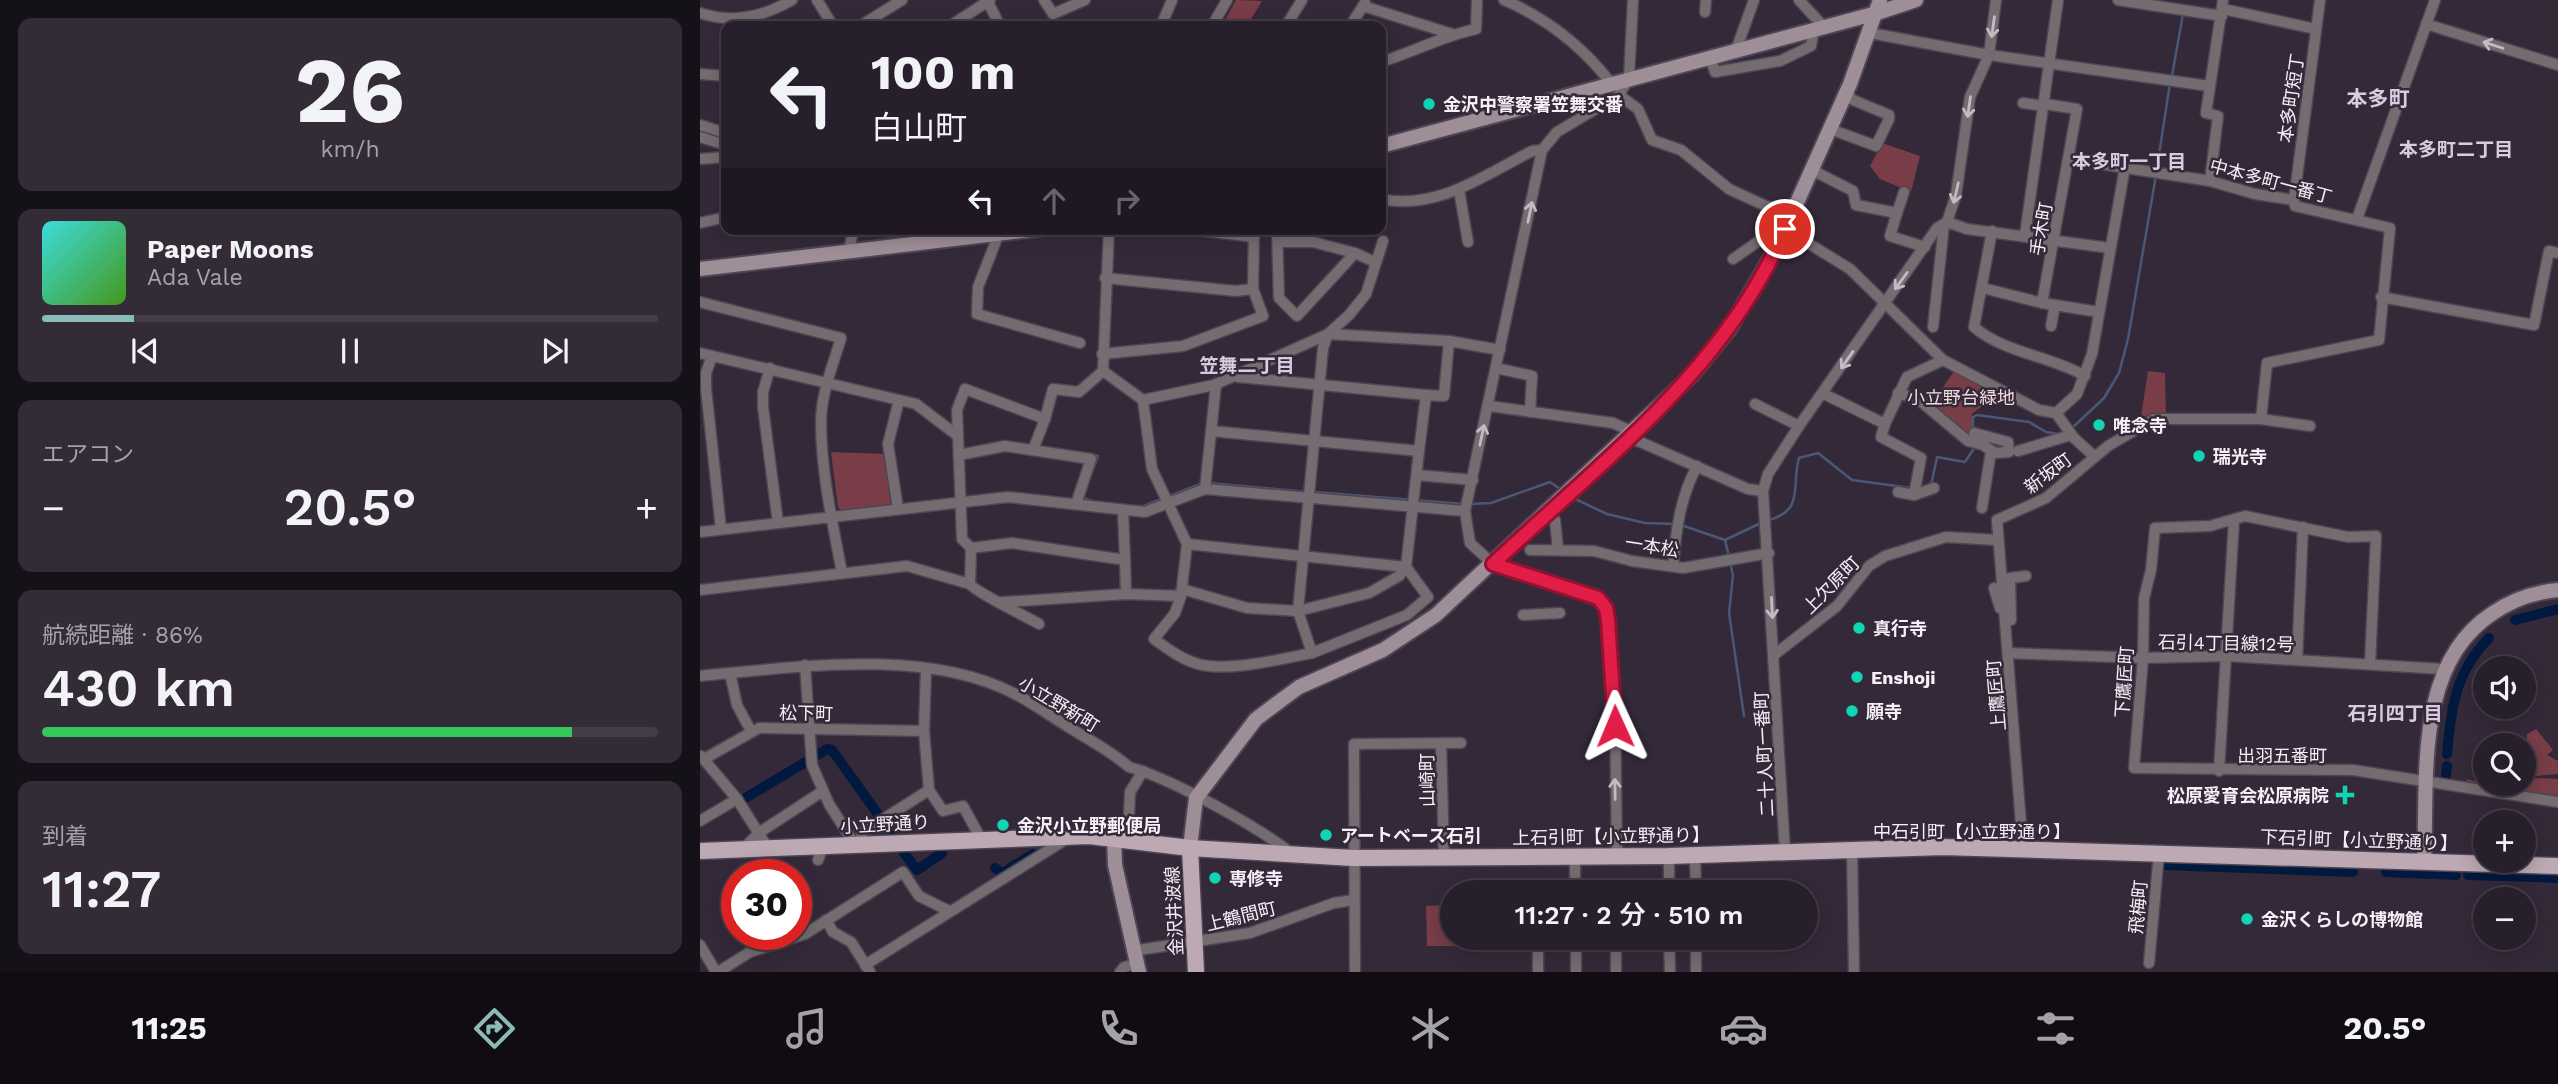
<!DOCTYPE html>
<html lang="ja">
<meta charset="utf-8">
<style>
body{margin:0;font-family:"Work Sans","Noto Sans JP",sans-serif;background:#332c37;color:#f1f3f6;height:100vh;display:flex;flex-direction:column;font-size:26px;white-space:nowrap}
*{box-sizing:border-box;margin:0}
p{font-size:23px;color:#a4a2a9}
.icon{flex:none;width:38px;height:38px;fill:none;stroke:currentColor;stroke-width:2;stroke-linecap:round;stroke-linejoin:round}
.map{position:relative;flex:1;overflow:hidden}
.drawer{display:flex;flex-direction:column;gap:18px;padding:18px;background:#151118;width:700px}
.drawer>*{flex:none}
.banner{position:absolute;left:21px;top:21px;width:665px;height:214px;border-radius:14px;box-shadow:0 4px 18px #0003,0 0 0 2px #433d47;background:#271f2b;color:#f1f3f6;overflow:hidden}
.buttons{position:absolute;left:1773px;top:656px;display:grid;gap:14px}
.buttons a{display:grid;place-items:center;width:63px;height:63px;border-radius:50%;background:#271f2b;box-shadow:0 4px 18px #0003,0 0 0 2px #433d47;font-size:35px}
.speed{position:absolute;left:21px;top:859px;display:flex;gap:14px;font-size:35px;font-weight:700;text-align:center}
.speed>*{display:grid;place-content:center;width:91px;height:91px;border-radius:50%;background:#271f2b;box-shadow:0 4px 18px #0003,0 0 0 2px #433d47;line-height:1}
.speed .limit{border:10px solid #d22;background:#fff;color:#111}
.pin{position:absolute;display:grid;place-items:center;width:60px;height:60px;color:#fff;margin:-30px;border:4px solid #fff;border-radius:50%;box-shadow:0 2px 7px #0007}
.me{position:absolute;width:77px;margin:-38px;rotate:359deg;stroke-linejoin:round;filter:drop-shadow(0 0 5px #0008)}
.turn{display:flex;align-items:center;gap:24px;height:147px;padding:0 35px;font-size:32px}
.turn .icon{width:91px;height:91px;stroke-width:2.5}
.turn b{display:block;font-size:49px;line-height:60px}
.lanes{display:flex;align-items:center;height:66px;padding:0 35px;background:#0003;justify-content:center;gap:35px;direction:ltr}
.lanes .off{opacity:.35}
.big{font-size:52px;font-weight:600;line-height:1.1}
.drawer .card{flex:1;display:flex;flex-direction:column;justify-content:center;gap:10px;min-width:0;padding:0 24px;border-radius:14px;background:#332c37}
.drawer .dial{align-items:center;gap:0}
.dial b{font-size:91px;line-height:1}
.song{display:flex;align-items:center;gap:21px}
.cover{width:84px;height:84px;border-radius:10px;background:linear-gradient(135deg,hsl(180 70% 55%),hsl(100 70% 35%))}
.played{height:7px;border-radius:4px;background:linear-gradient(90deg,#8bbbb9 15%,#433d47 15%)}
.keys{display:flex;justify-content:space-around;direction:ltr}
.heat{display:flex;justify-content:space-between;align-items:center;font-size:38px;direction:ltr}
.charge{height:10px;border-radius:5px;background:linear-gradient(90deg,#34c759 86%,#433d47 0)}
.trip{position:absolute;left:740px;top:880px;width:378px;height:70px;border-radius:35px;background:#271f2b;box-shadow:0 4px 18px #0003,0 0 0 2px #433d47;font-weight:600;line-height:70px;text-align:center}
.tab-bar{display:flex;height:112px;justify-content:space-around;align-items:center;background:#100c11;color:#a4a2a9}
.tab-bar .icon{width:49px;height:49px}
.tab-bar .current{color:#8bbbb9}
.tab-bar b{font-size:32px;color:#f1f3f6}
main{display:flex;flex:1;min-height:0}
.map>svg:first-child{display:block}
.green{fill:#793d47}
.lines{fill:none;stroke-linecap:round;stroke-linejoin:round}
.stream{stroke:#4a5877;stroke-width:2.5}
.canal{stroke:#01183f;stroke-width:10}
.street-casing{stroke:#4f4554;stroke-width:13}
.secondary-casing{stroke:#4f4554;stroke-width:18}
.primary-casing{stroke:#4f4554;stroke-width:19}
.street{stroke:#756c71;stroke-width:10}
.secondary{stroke:#9e8e97;stroke-width:14}
.primary{stroke:#bca9b4;stroke-width:16}
.oneway{stroke:#c2bbc3}
.route-casing{stroke:#92132f;stroke-width:18}
.route{stroke:#e11d48;stroke-width:12}
.poi-dot{fill:#10d5b4;stroke:#342939;stroke-width:2.5}
.labels{text-anchor:middle;dominant-baseline:central;stroke-width:5;stroke-linejoin:round;paint-order:stroke}
.street-label{font-size:18px;fill:#f6eff9;stroke:#342939}
.poi-label{font-size:18px;font-weight:bold;fill:#f6eff9;stroke:#342939;text-anchor:start}
.park-label{font-size:18px;fill:#f1dadd;stroke:#342939}
.neighbourhood-label{font-size:19px;font-weight:bold;fill:#d9cbe0;stroke:#342939}
.quarter-label{font-size:21px;font-weight:bold;fill:#d9cbe0;stroke:#342939}
</style>
<main>
<section class="drawer">
<div class="card dial"><b>26</b><p>km/h</p></div>
<div class="card">
<div class="song"><i class="cover"></i><div><b>Paper Moons</b><p>Ada Vale</p></div></div>
<div class="played"></div>
<div class="keys"><svg class="icon" aria-label="previous" viewBox="0 0 24 24"><path d="M18 5L8 12l10 7zM5 5v14"/></svg><svg class="icon" aria-label="pause" viewBox="0 0 24 24"><path d="M8 5v14M16 5v14"/></svg><svg class="icon" aria-label="next" viewBox="0 0 24 24"><path d="M6 5l10 7-10 7zM19 5v14"/></svg></div>
</div>
<div class="card"><p>エアコン</p>
<div class="heat"><a>−</a><b class="big">20.5°</b><a>+</a></div>
</div>
<div class="card"><p>航続距離 · 86%</p><b class="big">430 km</b><div class="charge"></div></div>
<div class="card"><p>到着</p><b class="big">11:27</b></div>
</section>
<div class="map">
<svg width="1858" height="972" viewBox="0 0 1858 972">
<rect width="100%" height="100%" fill="#342939"/>
<g class="green">
<path d="M536,0L562,1L547,26L524,22Z"/>
<path d="M1182,143L1220,156L1211,192L1180,179L1170,166Z"/>
<path d="M1255,370L1298,393L1272,414V438L1268,439L1231,404Z"/>
<path d="M1448,371L1465,373L1466,416H1441Z"/>
<path d="M131,452L185,454L191,504L141,511L138,507Z"/>
<path d="M1836,729L1853,750L1847,755L1858,761V774L1824,777L1827,734Z"/>
<path d="M1840,778L1858,779V798L1766,785L1767,779L1785,784H1824V780Z"/>
<path d="M750,905L752,938H756V946H727L726,906Z"/>
</g>
<g class="lines">
<g class="stream">
<path d="M1472,76L1483,14"/>
<path d="M1457,168L1470,83"/>
<path d="M1273,429V417L1277,415L1329,422L1346,432L1359,434"/>
<path d="M1371,429L1404,398L1419,373L1428,339L1456,175"/>
<path d="M339,446L398,456L392,472"/>
<path d="M509,483L607,492"/>
<path d="M1228,486L1232,481L1237,457L1265,462L1275,447"/>
<path d="M614,492L764,504"/>
<path d="M871,497L907,514L945,523L975,524"/>
<path d="M383,498L396,502"/>
<path d="M771,504L791,503L850,482L863,491"/>
<path d="M441,507L503,483"/>
<path d="M1069,520C1105,510 1091,486 1099,458L1118,453L1152,480L1211,488"/>
<path d="M981,525L1025,540L1063,522"/>
<path d="M1025,540L1029,557"/>
<path d="M1030,563L1033,575L1029,613L1044,716"/>
</g>
<g class="canal">
<path d="M1815,620L1858,609"/>
<path d="M1747,754C1751,709 1755,672 1789,638"/>
<path d="M114,757L127,749L132,750L180,817"/>
<path d="M1746,776L1747,766"/>
<path d="M42,800L109,760"/>
<path d="M183,822L191,833"/>
<path d="M204,853L217,870L242,853"/>
<path d="M325,859L333,854"/>
<path d="M1464,865L1653,872"/>
<path d="M295,868L302,873L308,870"/>
<path d="M310,868L322,861"/>
<path d="M1686,872L1706,873"/>
<path d="M1711,873L1731,874"/>
<path d="M1737,874L1756,875"/>
<path d="M1768,875L1803,876"/>
<path d="M1808,876L1858,878"/>
</g>
<defs>
<g id="street">
<path d="M117,0L133,26"/>
<path d="M287,0L300,26"/>
<path d="M344,0L353,14L385,0"/>
<path d="M804,0C846,18 883,47 911,83"/>
<path d="M1099,0L1124,27"/>
<path d="M1418,0L1522,16"/>
<path d="M663,6L752,34"/>
<path d="M1523,9L1616,29"/>
<path d="M1005,12L1006,0"/>
<path d="M0,13C32,24 63,17 92,0"/>
<path d="M1726,24L1858,65"/>
<path d="M160,26L202,0"/>
<path d="M250,26L290,0"/>
<path d="M461,26L472,0"/>
<path d="M512,26L527,0"/>
<path d="M586,26L602,0"/>
<path d="M650,26L665,3"/>
<path d="M1170,33L1289,55L1509,86"/>
<path d="M1036,50L1054,0"/>
<path d="M1010,57L1015,72L1080,61L1111,46L1114,29"/>
<path d="M681,62C713,52 743,36 776,29L777,0"/>
<path d="M0,74L26,76"/>
<path d="M919,95L938,109L952,140L981,150L1029,189L1066,206L1093,212"/>
<path d="M1323,103L1344,106"/>
<path d="M0,125L26,133"/>
<path d="M1130,129L1176,146L1189,119V115L1153,100L1146,93"/>
<path d="M0,137L26,145"/>
<path d="M0,159L26,157"/>
<path d="M1369,159L1510,181L1555,194L1594,200L1595,206L1690,228L1679,340L1567,363L1561,419"/>
<path d="M1112,170L1153,191L1156,205L1197,213L1190,236L1225,247"/>
<path d="M1510,181L1518,116L1506,113L1523,0"/>
<path d="M759,190L768,242"/>
<path d="M681,199C736,211 785,175 832,151L842,150"/>
<path d="M1594,200L1620,0"/>
<path d="M1197,213L1204,192"/>
<path d="M1657,219L1735,0"/>
<path d="M1247,222L1267,229L1410,248"/>
<path d="M0,223L26,217"/>
<path d="M409,229L403,371L443,400L452,469L487,544L481,596L475,613L454,639C469,650 484,661 502,665C531,671 582,659 612,653L598,611L623,348L628,334"/>
<path d="M489,229L554,237"/>
<path d="M577,229L579,298L597,316L655,253L675,262"/>
<path d="M1085,229L1150,269L1243,360L1339,410L1356,413L1374,438L1395,457"/>
<path d="M1292,231L1274,327C1304,353 1351,356 1385,376"/>
<path d="M1325,235L1358,0"/>
<path d="M298,236L278,287L277,314L380,343"/>
<path d="M578,242H613L655,253"/>
<path d="M149,252L153,229"/>
<path d="M1033,259L1063,238L1078,245"/>
<path d="M405,278L536,291L553,289L554,229"/>
<path d="M1283,288L1342,303L1399,312"/>
<path d="M1681,297L1834,325L1849,251L1858,253"/>
<path d="M0,302L141,338C133,365 121,394 121,422C121,472 133,525 142,573"/>
<path d="M1342,303L1377,109L1345,104"/>
<path d="M1351,326L1355,305"/>
<path d="M1233,327L1244,225"/>
<path d="M628,334L749,341L800,350"/>
<path d="M0,353L216,404L258,436"/>
<path d="M402,354L483,346L563,316L553,289"/>
<path d="M12,356L6,373V388L21,529"/>
<path d="M70,368L63,392V407L78,523"/>
<path d="M796,368L832,376L830,412"/>
<path d="M538,377L726,395"/>
<path d="M1198,393L1219,400L1268,441L1283,445L1295,453L1309,452L1308,442L1274,433"/>
<path d="M1124,394L1185,424L1207,377L1243,360"/>
<path d="M443,400L514,385L628,334L649,315L666,294L683,241"/>
<path d="M1055,404L1099,426"/>
<path d="M789,406L913,423L933,432L938,441L1048,489L1063,491"/>
<path d="M1356,413L1377,394L1392,354L1425,167"/>
<path d="M1185,424L1181,437L1221,458L1214,495"/>
<path d="M511,431L719,451L726,395L744,396L749,341"/>
<path d="M333,450L345,419"/>
<path d="M1318,451L1371,435"/>
<path d="M259,455L305,446L391,459L376,504"/>
<path d="M717,475L773,480"/>
<path d="M505,489L516,384"/>
<path d="M1198,492L1214,495L1234,488"/>
<path d="M1282,508L1291,451"/>
<path d="M198,509L188,444L199,400"/>
<path d="M848,512L855,520L858,550"/>
<path d="M0,532L308,497L445,512L505,489L765,511"/>
<path d="M487,544L706,567L728,597L707,615L612,653"/>
<path d="M271,548L312,543L425,560L423,511"/>
<path d="M830,550L894,551L932,561L983,568L1069,553"/>
<path d="M425,560L426,594"/>
<path d="M973,566C976,530 980,498 997,466"/>
<path d="M270,584L271,548L262,539L257,410L265,389L345,419L353,389L379,392L403,371"/>
<path d="M1294,588L1300,608"/>
<path d="M482,589L547,608L598,611L669,593L699,576L706,567L719,451"/>
<path d="M0,590L207,566L270,584C274,591 327,617 339,624"/>
<path d="M303,602L426,594L481,596"/>
<path d="M823,615L860,613"/>
<path d="M1311,620L1310,578L1326,576"/>
<path d="M1308,653L1443,658L1527,656L1743,669"/>
<path d="M1074,655L1137,606L1169,566L1185,556L1246,537L1297,540"/>
<path d="M1597,660L1603,527"/>
<path d="M1670,664L1676,536L1648,537L1545,516L1510,526L1455,528L1451,570L1444,598L1443,658L1434,768L1653,770L1858,802"/>
<path d="M105,665L112,765L129,804L155,845"/>
<path d="M226,669L224,731L229,790L243,811L263,806L281,839"/>
<path d="M30,673L37,705L51,731"/>
<path d="M0,676C97,667 227,647 317,695C334,704 350,716 367,726C387,739 411,751 429,767C470,778 558,827 591,853"/>
<path d="M741,743L744,858"/>
<path d="M1,756L37,799L68,848"/>
<path d="M4,759L59,728L224,731"/>
<path d="M1519,771L1534,520"/>
<path d="M0,821L37,799"/>
<path d="M428,840L430,792L443,771"/>
<path d="M158,845L163,832L229,790"/>
<path d="M1152,849L1154,972"/>
<path d="M1323,849L1297,520L1346,498L1408,446L1454,419H1561L1610,426"/>
<path d="M42,850L60,832L123,791"/>
<path d="M1085,852L1063,491L1068,474L1099,426L1237,228L1247,222L1256,195L1270,97L1289,55L1296,0"/>
<path d="M995,854L996,892"/>
<path d="M969,856V892"/>
<path d="M875,857V892"/>
<path d="M917,857L915,707L906,608L892,594L793,564L770,543L765,511L842,150L857,132L919,95L929,78L933,0"/>
<path d="M118,860L123,846"/>
<path d="M126,920L133,932L151,942L170,972"/>
<path d="M876,938V972"/>
<path d="M969,938L970,972"/>
<path d="M996,938V972"/>
<path d="M0,945L16,972"/>
<path d="M432,951L550,933L634,903L654,900"/>
<path d="M1449,963L1459,853"/>
<path d="M165,965L368,838"/>
<path d="M18,972L50,952L105,934L203,872L219,896L249,911"/>
<path d="M420,972L424,967L437,964"/>
<path d="M655,972L654,744L761,743"/>
<path d="M838,972V938"/>
<path d="M916,972V938"/>
</g>
<g id="secondary">
<path d="M681,146L1177,13L1216,0"/>
<path d="M0,269L339,229"/>
<path d="M414,839L415,865L439,972"/>
<path d="M490,848L496,798L556,719L599,687L683,650L736,615L992,375L1030,328L1078,245L1150,84L1180,0"/>
<path d="M1724,861C1728,777 1714,664 1793,613C1812,600 1835,592 1858,590"/>
</g>
<g id="primary">
<path d="M490,848L496,972"/>
<path d="M0,851L389,836L490,848L653,858L969,856L1243,847L1858,866"/>
</g>
</defs>
<use href="#street" class="street-casing"/>
<use href="#secondary" class="secondary-casing"/>
<use href="#primary" class="primary-casing"/>
<use href="#street" class="street"/>
<use href="#secondary" class="secondary"/>
<use href="#primary" class="primary"/>
</g>
<defs><path id="oneway-shaft" d="M-6 0H5M1.5-3L5.5 0L1.5 3" fill="none" stroke-width="1.6" stroke-linecap="round" stroke-linejoin="round" transform="scale(1.75)"/></defs>
<g class="oneway">
<use href="#oneway-shaft" transform="translate(1293 27) rotate(98)"/>
<use href="#oneway-shaft" transform="translate(1793 45) rotate(-162)"/>
<use href="#oneway-shaft" transform="translate(1269 107) rotate(98)"/>
<use href="#oneway-shaft" transform="translate(1256 193) rotate(103)"/>
<use href="#oneway-shaft" transform="translate(830 212) rotate(-78)"/>
<use href="#oneway-shaft" transform="translate(1201 281) rotate(126)"/>
<use href="#oneway-shaft" transform="translate(1147 360) rotate(125)"/>
<use href="#oneway-shaft" transform="translate(782 435) rotate(-78)"/>
<use href="#oneway-shaft" transform="translate(1072 608) rotate(87)"/>
<use href="#oneway-shaft" transform="translate(915 789) rotate(-91)"/>
</g>
<g class="lines">
<defs>
<path id="route" d="M915,726L908,620L906,608L898,598L793,564C901,462 1026,369 1085,229"/>
</defs>
<use href="#route" class="route-casing"/>
<use href="#route" class="route"/>
</g>
<g class="poi-dot">
<circle cx="729" cy="104" r="7"/>
<circle cx="1399" cy="425" r="7"/>
<circle cx="1499" cy="456" r="7"/>
<circle cx="1159" cy="628" r="7"/>
<circle cx="1157" cy="677" r="7"/>
<circle cx="1152" cy="711" r="7"/>
<path d="M1641.5 784.5h7v7h7v7h-7v7h-7v-7h-7v-7h7z"/>
<circle cx="303" cy="825" r="7"/>
<circle cx="626" cy="835" r="7"/>
<circle cx="515" cy="878" r="7"/>
<circle cx="1547" cy="919" r="7"/>
</g>
<g class="labels">
<g class="street-label">
<text transform="translate(1591 98) rotate(-82)">本多町短丁</text>
<text transform="translate(1571 181) rotate(15)">中本多町一番丁</text>
<text transform="translate(1341 229) rotate(-80)">手木町</text>
<text transform="translate(1348 473) rotate(-37)">新坂町</text>
<text transform="translate(952 546) rotate(9)">一本松</text>
<text transform="translate(1131 585) rotate(-45)">上欠原町</text>
<text transform="translate(1526 643) rotate(1)">石引4丁目線12号</text>
<text transform="translate(1424 682) rotate(-86)">下鷹匠町</text>
<text transform="translate(1296 695) rotate(-95)">上鷹匠町</text>
<text transform="translate(359 704) rotate(31)">小立野新町</text>
<text transform="translate(106 713) rotate(1)">松下町</text>
<text transform="translate(1064 754) rotate(-93)">二十人町一番町</text>
<text x="1582" y="755">出羽五番町</text>
<text transform="translate(727 780) rotate(-91)">山崎町</text>
<text transform="translate(185 824) rotate(-3)">小立野通り</text>
<text x="1272" y="831">中石引町【小立野通り】</text>
<text transform="translate(911 836) rotate(-1)">上石引町【小立野通り】</text>
<text transform="translate(1659 840) rotate(2)">下石引町【小立野通り】</text>
<text transform="translate(1438 907) rotate(-85)">飛梅町</text>
<text transform="translate(474 911) rotate(-93)">金沢井波線</text>
<text transform="translate(541 916) rotate(-14)">上鶴間町</text>
</g>
<g class="poi-label">
<text x="743" y="104">金沢中警察署笠舞交番</text>
<text x="1413" y="425">唯念寺</text>
<text x="1513" y="456">瑞光寺</text>
<text x="1173" y="628">真行寺</text>
<text x="1171" y="677">Enshoji</text>
<text x="1166" y="711">願寺</text>
<text x="1629" y="795" text-anchor="end">松原愛育会松原病院</text>
<text x="317" y="825">金沢小立野郵便局</text>
<text x="640" y="835">アートベース石引</text>
<text x="529" y="878">専修寺</text>
<text x="1561" y="919">金沢くらしの博物館</text>
</g>
<g class="park-label">
<text x="1261" y="397">小立野台緑地</text>
</g>
<g class="neighbourhood-label">
<text x="1756" y="149">本多町二丁目</text>
<text x="1429" y="161">本多町一丁目</text>
<text x="547" y="365">笠舞二丁目</text>
<text x="1695" y="713">石引四丁目</text>
</g>
<g class="quarter-label">
<text x="1678" y="98">本多町</text>
</g>
</g>
</svg>
<div class="buttons">
<a><svg class="icon" aria-label="sound" viewBox="0 0 24 24"><path d="M4 9h4l5-4v14l-5-4H4zM17 9q2 3 0 6"/></svg></a>
<a><svg class="icon" aria-label="search" viewBox="0 0 24 24"><circle cx="10" cy="10" r="6"/><path d="M15 15l6 6"/></svg></a>
<a>+</a>
<a>−</a>
</div>
<div class="speed"><div class="limit">30</div></div>
<div class="pin" style="left:1085px;top:229px;background:#d93025"><svg class="icon" aria-label="arrive" viewBox="0 0 24 24"><path d="M6 21V4h12l-3 4 3 4H6"/></svg></div>
<svg class="me" style="left:915px;top:726px" viewBox="-20 -20 40 40"><path d="M0-17L14 15 0 8-14 15z" fill="#e11d48" stroke="#fff" stroke-width="4"/></svg>
<div class="trip">11:27 · 2 分 · 510 m</div>
<div class="banner">
<div class="turn"><svg class="icon" aria-label="left" viewBox="0 0 24 24"><path d="M17 20v-9H6M10 6l-5 5 5 5"/></svg><div><b>100 m</b>白山町</div></div>
<div class="lanes"><svg class="icon" aria-label="left" viewBox="0 0 24 24"><path d="M17 20v-9H6M10 6l-5 5 5 5"/></svg><svg class="icon off" aria-label="ahead" viewBox="0 0 24 24"><path d="M12 20V5M6 11l6-6 6 6"/></svg><svg class="icon off" aria-label="right" viewBox="0 0 24 24"><path d="M7 20v-9h11M14 6l5 5-5 5"/></svg></div>
</div>
</div>
</main>
<nav class="tab-bar">
<b>11:25</b>
<svg class="icon current" aria-label="directions" viewBox="0 0 24 24"><path d="M12 3l9 9-9 9-9-9zM9 14v-3h6M13 9l2 2-2 2"/></svg>
<svg class="icon" aria-label="music" viewBox="0 0 24 24"><path d="M9 18V5l10-2v13"/><circle cx="6" cy="18" r="3"/><circle cx="16" cy="16" r="3"/></svg>
<svg class="icon" aria-label="phone" viewBox="0 0 24 24"><path d="M5 4h4l2 5-3 2q2 4 5 5l2-3 5 2v4C11 20 4 13 5 4z"/></svg>
<svg class="icon" aria-label="climate" viewBox="0 0 24 24"><path d="M12 3v18M4 7l16 10M4 17L20 7"/></svg>
<svg class="icon" aria-label="car" viewBox="0 0 24 24"><path d="M5 17H2v-5l4-1 3-4h7l3 4 3 1v5h-3M9 17h6M6 11h13"/><circle cx="7" cy="17" r="2"/><circle cx="17" cy="17" r="2"/></svg>
<svg class="icon" aria-label="filters" viewBox="0 0 24 24"><path d="M4 7h16M4 17h16"/><circle cx="9" cy="7" r="2"/><circle cx="15" cy="17" r="2"/></svg>
<b>20.5°</b>
</nav>
